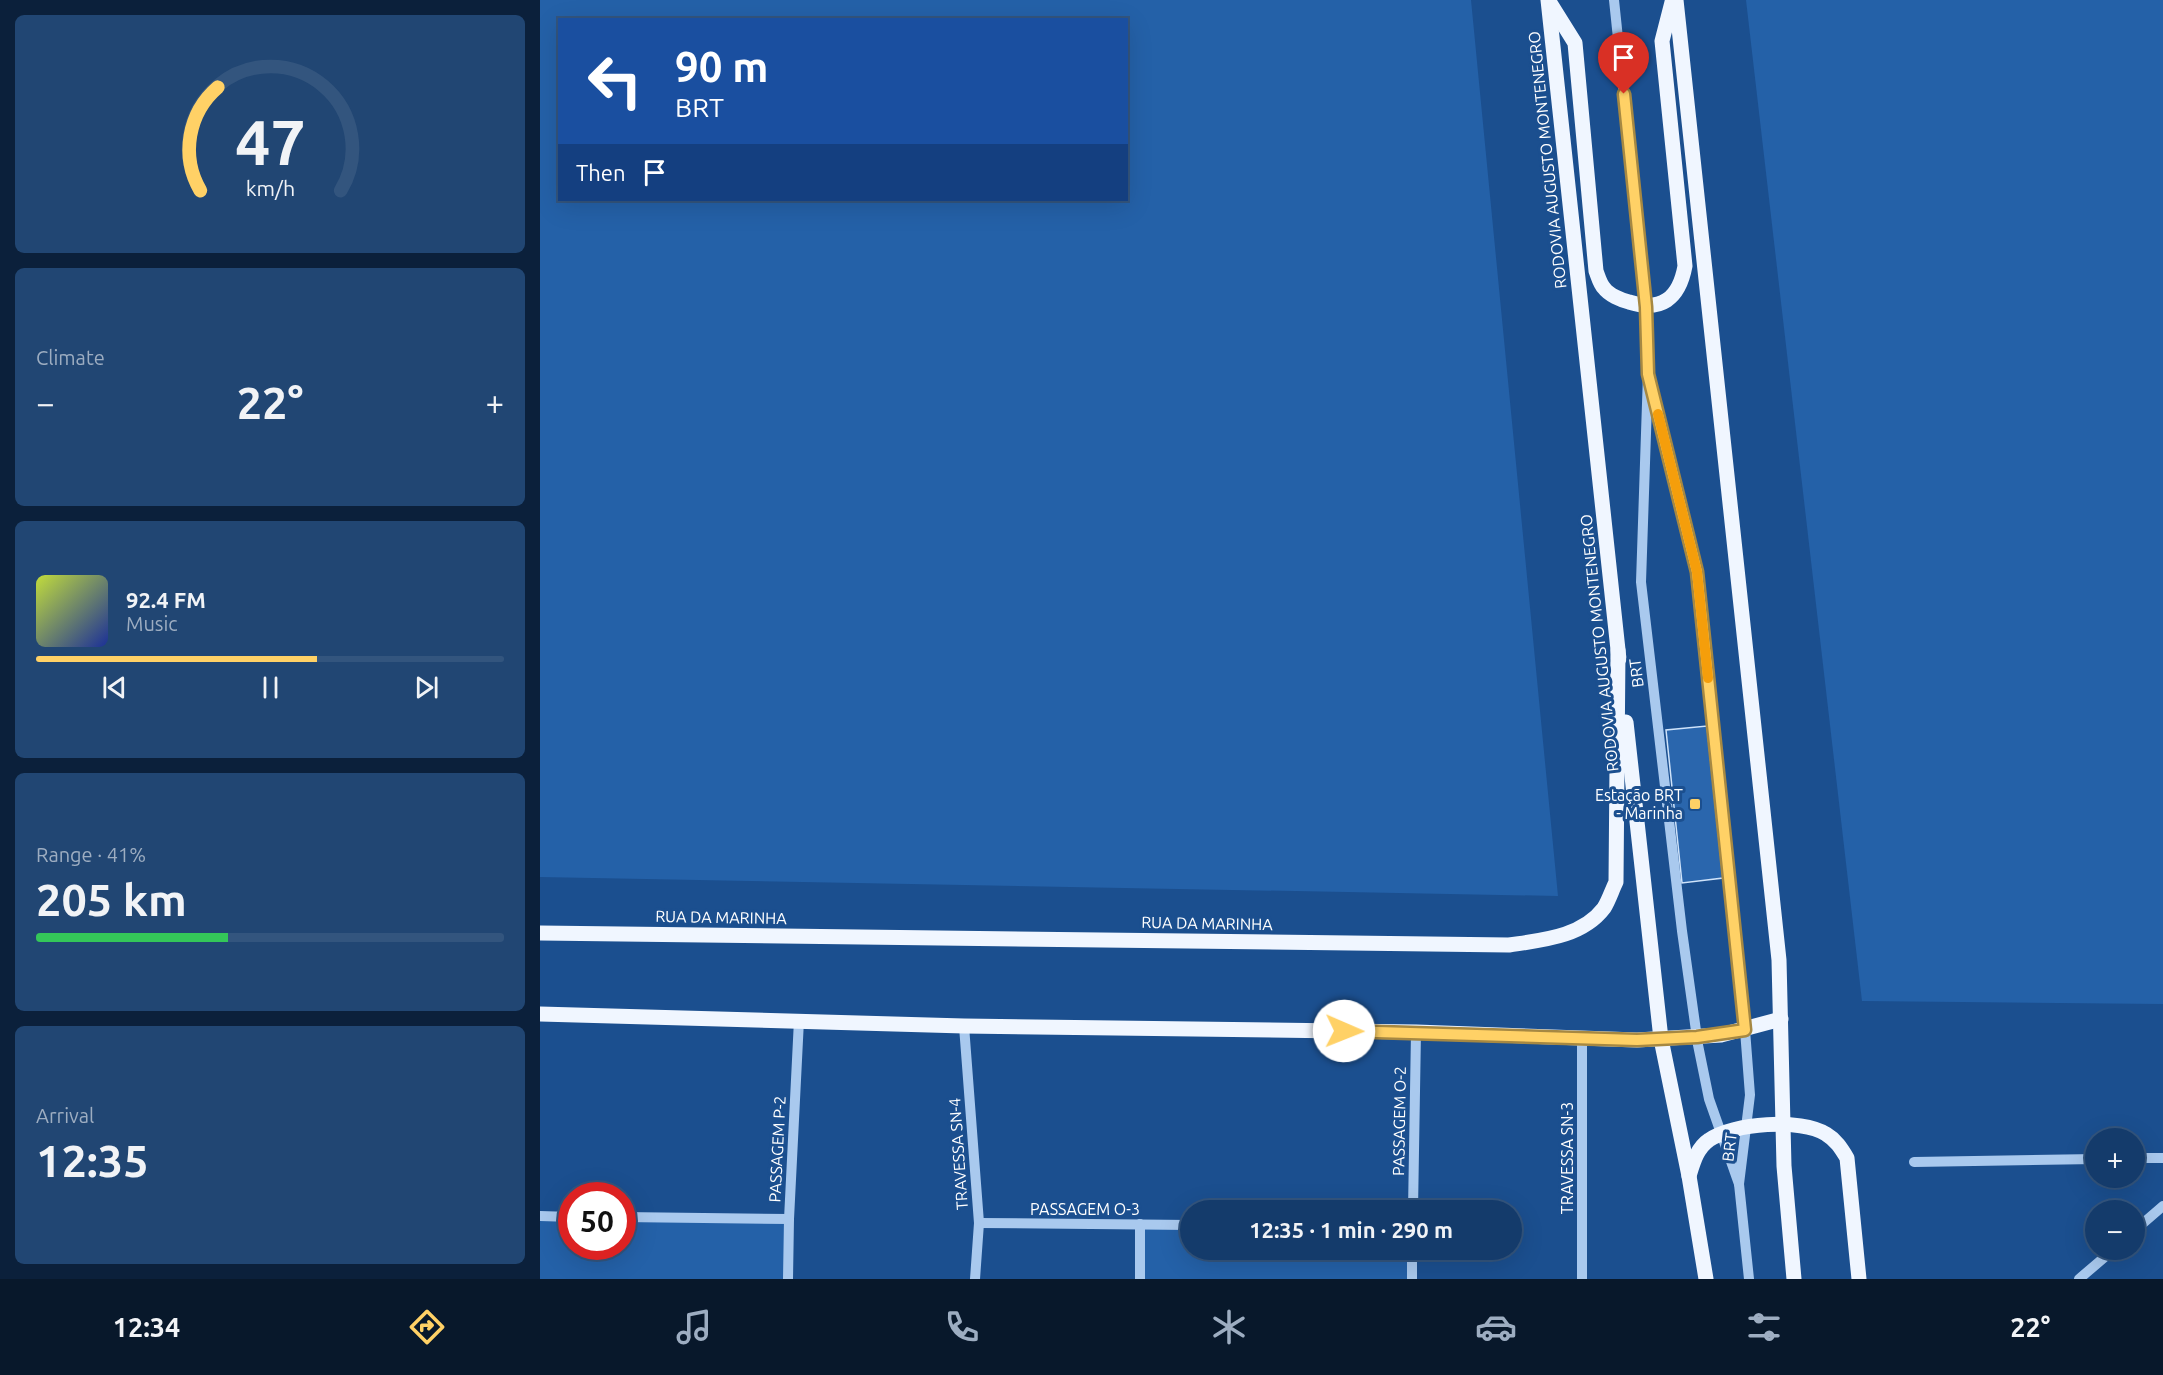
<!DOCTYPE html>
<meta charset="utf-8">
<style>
body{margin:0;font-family:Ubuntu,sans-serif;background:#214673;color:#f1f3f6;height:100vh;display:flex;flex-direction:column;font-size:22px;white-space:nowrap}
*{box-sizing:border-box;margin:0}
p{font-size:20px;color:#9dadc1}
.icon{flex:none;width:33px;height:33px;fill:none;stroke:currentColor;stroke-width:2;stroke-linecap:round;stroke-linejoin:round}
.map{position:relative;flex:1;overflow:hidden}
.sheet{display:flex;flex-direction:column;gap:15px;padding:15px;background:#0b203b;width:540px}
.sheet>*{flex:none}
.banner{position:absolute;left:18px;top:18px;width:570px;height:183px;border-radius:0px;box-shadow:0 6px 24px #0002,0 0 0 2px #33557e;background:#1a4fa0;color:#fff;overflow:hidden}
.tools{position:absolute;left:1545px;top:1128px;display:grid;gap:12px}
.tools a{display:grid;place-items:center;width:60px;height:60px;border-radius:50%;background:#143b6b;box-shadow:0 6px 24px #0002,0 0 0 2px #33557e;font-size:30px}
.speed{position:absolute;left:18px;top:1182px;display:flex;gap:12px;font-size:30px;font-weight:700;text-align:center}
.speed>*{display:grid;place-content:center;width:78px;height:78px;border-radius:50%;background:#143b6b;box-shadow:0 6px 24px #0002,0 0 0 2px #33557e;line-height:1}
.speed .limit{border:9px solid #d22;background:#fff;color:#111}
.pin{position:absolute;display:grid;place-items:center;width:51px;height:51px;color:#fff;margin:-62px -26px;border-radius:50% 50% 50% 0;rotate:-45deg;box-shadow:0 0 6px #0007}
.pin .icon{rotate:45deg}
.me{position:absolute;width:66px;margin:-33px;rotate:91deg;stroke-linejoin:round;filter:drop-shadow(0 0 4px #0008)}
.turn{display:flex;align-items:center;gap:21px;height:126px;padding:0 18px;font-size:27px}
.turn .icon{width:78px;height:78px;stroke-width:2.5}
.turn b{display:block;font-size:42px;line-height:51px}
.then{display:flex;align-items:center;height:57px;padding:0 18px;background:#0003;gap:12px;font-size:22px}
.big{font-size:45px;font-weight:700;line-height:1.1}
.sheet .tile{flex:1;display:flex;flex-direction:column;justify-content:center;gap:9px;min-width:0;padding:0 21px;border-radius:9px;background:#214673}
.sheet .dial{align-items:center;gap:0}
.dial svg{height:156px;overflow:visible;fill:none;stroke:#33557e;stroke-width:7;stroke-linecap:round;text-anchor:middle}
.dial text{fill:#f1f3f6;stroke:none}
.song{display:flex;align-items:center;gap:18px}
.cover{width:72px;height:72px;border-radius:9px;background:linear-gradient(135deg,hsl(70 70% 55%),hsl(230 70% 35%))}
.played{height:6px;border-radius:3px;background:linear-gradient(90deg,#ffd166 60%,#33557e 60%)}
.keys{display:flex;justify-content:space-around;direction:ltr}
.heat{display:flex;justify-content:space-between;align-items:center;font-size:33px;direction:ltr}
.charge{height:9px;border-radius:4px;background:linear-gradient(90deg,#34c759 41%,#33557e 0)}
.trip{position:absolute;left:640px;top:1200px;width:342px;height:60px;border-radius:30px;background:#143b6b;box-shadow:0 6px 24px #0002,0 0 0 2px #33557e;font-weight:700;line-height:60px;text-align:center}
.tabs{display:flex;height:96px;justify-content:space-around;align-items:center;background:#08182b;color:#9dadc1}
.tabs .icon{width:42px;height:42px}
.tabs .on{color:#ffd166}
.tabs b{font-size:27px;color:#f1f3f6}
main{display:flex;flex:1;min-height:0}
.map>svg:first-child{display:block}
.green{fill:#2461a8;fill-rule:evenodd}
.building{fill:#2a66ad;stroke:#cfe3fa;stroke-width:1.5}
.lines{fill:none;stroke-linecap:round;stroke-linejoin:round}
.minor{stroke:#a9c9ee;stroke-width:10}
.major{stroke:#f0f6ff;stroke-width:15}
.route-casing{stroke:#a68842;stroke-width:15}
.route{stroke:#ffd166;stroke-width:10}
.slow{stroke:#f59e0b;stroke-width:10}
.poi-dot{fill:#ffd166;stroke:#1b4f8f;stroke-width:2}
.labels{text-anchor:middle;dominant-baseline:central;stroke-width:6;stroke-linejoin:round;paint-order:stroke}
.street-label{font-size:16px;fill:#fff;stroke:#1b4f8f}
.poi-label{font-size:16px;fill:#fff;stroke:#1b4f8f;text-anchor:end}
</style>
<main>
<section class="sheet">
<div class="tile dial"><svg viewBox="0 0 100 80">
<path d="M14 69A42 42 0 1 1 86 69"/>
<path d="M14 69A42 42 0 0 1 23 16" stroke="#ffd166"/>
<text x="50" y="56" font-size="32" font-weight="700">47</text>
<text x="50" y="72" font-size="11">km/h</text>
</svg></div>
<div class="tile"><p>Climate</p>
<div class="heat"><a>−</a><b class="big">22°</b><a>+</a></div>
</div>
<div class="tile">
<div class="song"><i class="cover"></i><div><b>92.4 FM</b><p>Music</p></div></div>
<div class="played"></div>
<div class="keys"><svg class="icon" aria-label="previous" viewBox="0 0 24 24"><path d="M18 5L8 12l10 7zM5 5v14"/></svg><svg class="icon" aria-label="pause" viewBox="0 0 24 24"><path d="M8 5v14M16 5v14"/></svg><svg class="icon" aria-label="next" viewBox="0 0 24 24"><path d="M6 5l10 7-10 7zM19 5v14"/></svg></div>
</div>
<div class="tile"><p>Range · 41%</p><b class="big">205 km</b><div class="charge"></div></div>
<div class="tile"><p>Arrival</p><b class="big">12:35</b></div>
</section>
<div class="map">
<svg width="1623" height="1279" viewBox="0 0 1623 1279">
<rect width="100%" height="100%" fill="#1b4f8f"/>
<g class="green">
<path d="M0,0H931L1018,896L0,877ZM20,20H586V200H20Z"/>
<path d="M1206,0H1623V1004L1322,1001Z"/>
<path d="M0,1216L31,1217L32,1246H82L83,1217L249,1219L248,1279H0Z"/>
<path d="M600,1224L651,1225V1250H872V1279H600Z"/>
</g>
<path class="building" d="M1167,726L1183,878L1142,883L1126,730Z"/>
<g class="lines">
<g class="minor">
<path d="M1074,0L1106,307L1108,374L1101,582L1142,931L1158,1045L1169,1099L1199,1184"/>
<path d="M1111,386L1157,572L1205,1030L1210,1095L1199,1184L1209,1279"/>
<path d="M424,1026L439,1223L435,1279"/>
<path d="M1594,1158H1623"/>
<path d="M1374,1162L1556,1159"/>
<path d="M873,1210L876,1032"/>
<path d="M0,1216L32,1217"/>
<path d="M82,1217L249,1219"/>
<path d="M439,1223L651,1225"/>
<path d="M600,1224V1279"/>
<path d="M1594,1231L1623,1206"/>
<path d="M248,1279L249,1219L259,1020"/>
<path d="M872,1279V1250"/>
<path d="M1042,1279V1036"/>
<path d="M1539,1279L1573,1250"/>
</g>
<g class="major">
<path d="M1008,0L1079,659"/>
<path d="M1136,0L1239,960L1244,1166L1254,1279"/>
<path d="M1010,3L1035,43L1056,271C1058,276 1060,284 1064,288C1069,295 1081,300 1089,302C1121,312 1139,299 1145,266L1122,41L1132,2"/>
<path d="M1086,722L1121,1039L1149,1176L1166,1279"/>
<path d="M0,933L969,945C1002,940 1042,937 1064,908C1069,900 1072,890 1076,882L1078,650"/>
<path d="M0,1014L424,1026L876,1032L1097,1040L1181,1035L1241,1019"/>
<path d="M1149,1176C1153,1163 1157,1148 1169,1140C1193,1123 1261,1118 1286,1134C1296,1140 1301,1148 1307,1158L1319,1279"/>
</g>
</g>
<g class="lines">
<defs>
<path id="route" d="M804,1031L1097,1040L1157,1037L1205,1030L1157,572L1108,374L1106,307L1084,94"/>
</defs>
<use href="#route" class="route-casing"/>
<use href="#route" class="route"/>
<path class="slow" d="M1118,414L1157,572L1168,678"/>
</g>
<rect class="poi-dot" x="1149" y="798" width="12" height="12" rx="3"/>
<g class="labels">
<g class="street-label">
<text transform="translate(1007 160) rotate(-96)">RODOVIA AUGUSTO MONTENEGRO</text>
<text transform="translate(1059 643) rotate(-96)">RODOVIA AUGUSTO MONTENEGRO</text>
<text transform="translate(1096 673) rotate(-97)">BRT</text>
<text transform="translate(181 917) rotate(1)">RUA DA MARINHA</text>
<text transform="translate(667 923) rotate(1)">RUA DA MARINHA</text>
<text transform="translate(859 1121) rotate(-89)">PASSAGEM O-2</text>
<text transform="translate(1189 1147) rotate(-83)">BRT</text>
<text transform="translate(237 1149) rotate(-87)">PASSAGEM P-2</text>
<text transform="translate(418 1154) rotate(-94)">TRAVESSA SN-4</text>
<text transform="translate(1027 1158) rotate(-90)">TRAVESSA SN-3</text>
<text x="545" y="1209">PASSAGEM O-3</text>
</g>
<g class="poi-label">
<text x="1143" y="795">Estação BRT<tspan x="1143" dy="18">- Marinha</tspan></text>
</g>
</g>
</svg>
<div class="tools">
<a>+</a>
<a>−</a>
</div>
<div class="speed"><div class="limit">50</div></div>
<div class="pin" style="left:1084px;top:94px;background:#d93025"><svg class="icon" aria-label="arrive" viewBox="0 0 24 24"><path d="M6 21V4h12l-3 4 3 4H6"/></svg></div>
<svg class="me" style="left:804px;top:1031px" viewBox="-20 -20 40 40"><circle r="19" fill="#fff"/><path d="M0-13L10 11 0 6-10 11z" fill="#ffd166"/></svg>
<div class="trip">12:35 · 1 min · 290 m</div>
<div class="banner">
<div class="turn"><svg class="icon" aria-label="left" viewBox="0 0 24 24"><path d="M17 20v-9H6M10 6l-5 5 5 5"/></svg><div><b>90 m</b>BRT</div></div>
<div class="then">Then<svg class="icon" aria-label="arrive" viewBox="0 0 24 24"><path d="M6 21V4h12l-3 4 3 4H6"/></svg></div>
</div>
</div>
</main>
<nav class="tabs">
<b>12:34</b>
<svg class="icon on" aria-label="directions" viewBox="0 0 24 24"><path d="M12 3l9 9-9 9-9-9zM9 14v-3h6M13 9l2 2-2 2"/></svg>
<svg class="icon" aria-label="music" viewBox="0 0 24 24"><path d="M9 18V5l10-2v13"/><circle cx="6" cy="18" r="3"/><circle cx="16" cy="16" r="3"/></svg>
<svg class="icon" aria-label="phone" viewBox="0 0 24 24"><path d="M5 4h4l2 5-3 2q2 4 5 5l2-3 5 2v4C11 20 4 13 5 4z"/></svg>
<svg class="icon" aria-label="climate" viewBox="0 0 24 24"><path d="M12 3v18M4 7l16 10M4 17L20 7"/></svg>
<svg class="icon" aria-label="car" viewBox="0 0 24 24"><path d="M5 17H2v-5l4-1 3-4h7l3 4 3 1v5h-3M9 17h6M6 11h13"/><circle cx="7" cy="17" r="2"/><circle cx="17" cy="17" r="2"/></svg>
<svg class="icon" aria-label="filters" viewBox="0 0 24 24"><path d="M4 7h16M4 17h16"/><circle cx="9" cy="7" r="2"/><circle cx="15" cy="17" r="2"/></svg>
<b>22°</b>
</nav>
